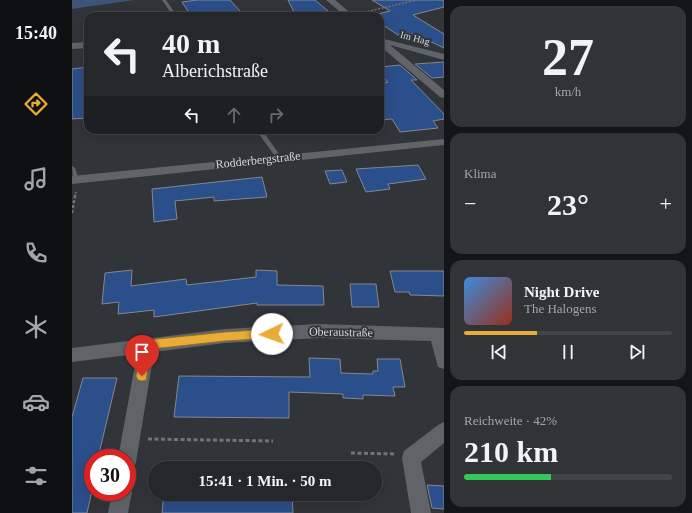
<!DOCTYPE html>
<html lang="de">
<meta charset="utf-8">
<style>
body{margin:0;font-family:Georgia,serif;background:#313337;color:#f1f3f6;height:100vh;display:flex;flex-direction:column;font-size:15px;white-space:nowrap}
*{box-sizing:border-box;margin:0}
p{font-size:13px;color:#a3a5a9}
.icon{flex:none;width:22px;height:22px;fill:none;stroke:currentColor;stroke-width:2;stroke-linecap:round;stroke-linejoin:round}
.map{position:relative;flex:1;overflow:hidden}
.side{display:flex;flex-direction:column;gap:6px;padding:6px;background:#141518;width:248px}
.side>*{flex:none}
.hud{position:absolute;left:12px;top:12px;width:300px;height:122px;border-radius:12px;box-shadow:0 4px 16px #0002,0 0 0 1px #424447;background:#25272b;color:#f1f3f6;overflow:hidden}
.speed{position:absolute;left:12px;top:449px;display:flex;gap:8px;font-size:20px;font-weight:700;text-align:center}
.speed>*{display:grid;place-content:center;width:52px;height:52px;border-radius:50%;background:#25272b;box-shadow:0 4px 16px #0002,0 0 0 1px #424447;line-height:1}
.speed .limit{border:6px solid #d22;background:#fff;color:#111}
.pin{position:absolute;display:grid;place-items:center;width:34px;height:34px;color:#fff;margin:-41px -17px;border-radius:50% 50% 50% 0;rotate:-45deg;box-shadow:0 0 4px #0007}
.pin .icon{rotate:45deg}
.me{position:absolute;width:44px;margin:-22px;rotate:267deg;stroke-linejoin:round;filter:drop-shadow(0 0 3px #0008)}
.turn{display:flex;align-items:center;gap:14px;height:84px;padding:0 12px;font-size:18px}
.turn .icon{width:52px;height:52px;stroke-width:2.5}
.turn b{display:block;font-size:28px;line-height:34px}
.lanes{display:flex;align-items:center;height:38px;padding:0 12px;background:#0003;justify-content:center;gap:20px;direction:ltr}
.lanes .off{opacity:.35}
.big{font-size:30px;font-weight:700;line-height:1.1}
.side .tile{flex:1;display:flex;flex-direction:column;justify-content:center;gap:6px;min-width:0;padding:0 14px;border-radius:12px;background:#313337}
.side .dial{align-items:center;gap:0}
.dial b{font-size:52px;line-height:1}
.song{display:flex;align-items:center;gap:12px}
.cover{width:48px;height:48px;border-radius:6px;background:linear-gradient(135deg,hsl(210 70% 55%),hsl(10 70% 35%))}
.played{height:4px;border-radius:2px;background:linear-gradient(90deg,#e8ac37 35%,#424447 35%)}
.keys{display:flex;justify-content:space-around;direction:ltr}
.heat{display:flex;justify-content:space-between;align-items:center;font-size:22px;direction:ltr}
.charge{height:6px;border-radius:3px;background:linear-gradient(90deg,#34c759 42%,#424447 0)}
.trip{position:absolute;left:76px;top:461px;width:234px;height:40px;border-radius:20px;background:#25272b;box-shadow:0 4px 16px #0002,0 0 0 1px #424447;font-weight:700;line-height:40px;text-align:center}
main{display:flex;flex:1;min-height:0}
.tab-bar{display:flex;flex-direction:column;width:72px;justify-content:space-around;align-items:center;background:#0f1011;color:#a3a5a9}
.tab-bar .icon{width:28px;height:28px}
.tab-bar .current{color:#e8ac37}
.tab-bar b{font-size:18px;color:#f1f3f6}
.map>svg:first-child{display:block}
.green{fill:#3e5578}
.building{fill:#2b4f8b;stroke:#84888d}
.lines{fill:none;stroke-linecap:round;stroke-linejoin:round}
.path-far3{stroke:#707377;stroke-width:1.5;stroke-dasharray:2 1.5;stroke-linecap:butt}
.path-far2{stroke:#707377;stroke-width:2;stroke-dasharray:2.5 1.5;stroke-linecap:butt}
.path-far1{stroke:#707377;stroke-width:2.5;stroke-dasharray:3 2;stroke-linecap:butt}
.path{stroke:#707377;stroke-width:3;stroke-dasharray:4 2.5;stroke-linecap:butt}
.lane{fill:#606469;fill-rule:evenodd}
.street{fill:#606469;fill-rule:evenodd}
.route{fill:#e8ac37;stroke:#977024}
.labels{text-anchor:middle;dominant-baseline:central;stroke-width:4;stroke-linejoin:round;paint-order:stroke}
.far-street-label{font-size:10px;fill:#d6d8db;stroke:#313439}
.street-label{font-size:12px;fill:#d6d8db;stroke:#313439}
</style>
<main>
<nav class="tab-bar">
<b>15:40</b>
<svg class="icon current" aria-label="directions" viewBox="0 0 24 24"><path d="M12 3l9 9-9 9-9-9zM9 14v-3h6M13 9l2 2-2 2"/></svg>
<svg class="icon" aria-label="music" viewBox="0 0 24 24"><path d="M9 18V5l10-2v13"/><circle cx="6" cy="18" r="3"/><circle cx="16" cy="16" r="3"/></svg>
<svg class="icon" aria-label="phone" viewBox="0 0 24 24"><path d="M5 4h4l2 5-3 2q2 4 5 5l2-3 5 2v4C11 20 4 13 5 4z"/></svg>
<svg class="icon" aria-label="climate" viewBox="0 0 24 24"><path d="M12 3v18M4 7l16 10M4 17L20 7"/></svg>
<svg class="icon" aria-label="car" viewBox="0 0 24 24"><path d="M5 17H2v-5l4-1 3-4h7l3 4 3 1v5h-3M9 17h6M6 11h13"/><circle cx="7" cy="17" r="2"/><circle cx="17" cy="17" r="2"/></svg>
<svg class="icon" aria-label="filters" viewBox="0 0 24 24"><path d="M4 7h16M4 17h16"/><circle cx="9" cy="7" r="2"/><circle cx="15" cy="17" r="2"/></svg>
</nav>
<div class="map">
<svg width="372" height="513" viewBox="0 0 372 513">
<rect width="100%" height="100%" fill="#313439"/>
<path class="green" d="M0,0H62L0,9Z"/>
<g class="building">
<path d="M125,0H158L169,12L162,13L164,16H119L110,2Z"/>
<path d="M216,0H243L262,16H224Z"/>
<path d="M300,0H372V7L341,15L372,34V48L345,35L334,33L326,35L308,23V16H297L318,11Z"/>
<path d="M372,62V77L360,78L343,64Z"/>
<path d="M328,65L345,80H339L372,114V119L361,121L366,128L328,132L320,119L308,120V84L316,82L308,75V67Z"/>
<path d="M16,67V118L0,119V69Z"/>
<path d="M346,165L354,179L316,184L318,189L294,192L284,169Z"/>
<path d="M270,170L275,182L258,184L253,171Z"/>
<path d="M190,177L195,197L142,201V197L103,201L105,219L82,222L80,189Z"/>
<path d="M60,270L59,286L114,279L115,285L184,277V270L205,271V285L251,286L252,305H185V303L82,317V310L46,314L47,302L30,304L33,273Z"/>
<path d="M318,271H372V296L338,295L337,292H323Z"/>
<path d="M278,284H304L307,307H280Z"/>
<path d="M237,358L268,359L269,373L301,374V371H306L305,359H328L333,387H321L323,396L291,395V399L271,398V394L217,392V418L102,417L107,376L238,377Z"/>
<path d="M11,378H45L26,458H21V486L15,513H0V417Z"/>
<path d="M355,485L372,486V509L360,508Z"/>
<path d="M92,494H220L221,513H90Z"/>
</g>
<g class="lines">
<path class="path-far3" d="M289,13L345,0"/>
<path class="path-far2" d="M3,197L4,192"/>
<path class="path-far1" d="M0,213L3,196"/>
<g class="path">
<path d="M76,439L201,441"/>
<path d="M279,453L324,454"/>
</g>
<g class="lane">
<path d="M90,0H94L105,16H101Z"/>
<path d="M184,130H190L210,158L209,159H205Z"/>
<path d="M0,166L3,168L7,179L6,180L4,181L1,179Z"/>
</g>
<g class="street">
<path d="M254,0H263L282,16H273Z"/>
<path d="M308,38L372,54V60L318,45L372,90V98L368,97L308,46Z"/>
<path d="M16,42V48L0,49V43Z"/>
<path d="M372,139V145L0,184V176Z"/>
<path d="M247,324L372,328V369L366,367L359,341L247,338L153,343L82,352L64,462L62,469L55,471V458H46L65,354L0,362V348L153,329Z"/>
<path d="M372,422V443L349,462L359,513H339L330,458L332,451L366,425Z"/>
<path d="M55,484L60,492L56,513H36L40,492H55Z"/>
</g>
</g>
<path class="route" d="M200,329L205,334L200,338L153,341L80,349L74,380L70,381L66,380L64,376L70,345L71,342L75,340L153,332Z"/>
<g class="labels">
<g class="far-street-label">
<text transform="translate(343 38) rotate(15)">Im Hag</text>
</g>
<g class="street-label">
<text transform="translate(186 160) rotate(-6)">Rodderbergstraße</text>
<text transform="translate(269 332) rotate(1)">Oberaustraße</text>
</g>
</g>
</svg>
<div class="speed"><div class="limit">30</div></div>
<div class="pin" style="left:70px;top:376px;background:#d93025"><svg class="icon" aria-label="arrive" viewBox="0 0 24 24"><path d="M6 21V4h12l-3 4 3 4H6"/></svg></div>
<svg class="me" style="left:200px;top:334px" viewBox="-20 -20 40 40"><circle r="19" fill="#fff"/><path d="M0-13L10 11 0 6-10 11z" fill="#e8ac37"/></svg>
<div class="trip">15:41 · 1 Min. · 50 m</div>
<div class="hud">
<div class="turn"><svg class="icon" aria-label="left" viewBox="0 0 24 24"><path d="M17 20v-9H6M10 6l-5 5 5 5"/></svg><div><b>40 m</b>Alberichstraße</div></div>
<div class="lanes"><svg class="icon" aria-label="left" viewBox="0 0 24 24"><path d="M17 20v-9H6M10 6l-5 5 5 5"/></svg><svg class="icon off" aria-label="ahead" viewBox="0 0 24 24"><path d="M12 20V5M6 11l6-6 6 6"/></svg><svg class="icon off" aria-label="right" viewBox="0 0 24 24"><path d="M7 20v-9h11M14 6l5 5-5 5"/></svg></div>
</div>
</div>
<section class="side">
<div class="tile dial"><b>27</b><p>km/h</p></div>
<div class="tile"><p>Klima</p>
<div class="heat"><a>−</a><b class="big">23°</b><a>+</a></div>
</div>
<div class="tile">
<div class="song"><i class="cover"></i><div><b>Night Drive</b><p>The Halogens</p></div></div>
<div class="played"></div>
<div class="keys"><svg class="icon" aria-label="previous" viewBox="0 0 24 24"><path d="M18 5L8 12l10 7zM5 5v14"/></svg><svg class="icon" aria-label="pause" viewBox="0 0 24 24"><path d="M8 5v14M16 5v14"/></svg><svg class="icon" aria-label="next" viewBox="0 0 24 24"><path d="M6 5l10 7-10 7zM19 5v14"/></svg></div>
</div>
<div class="tile"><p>Reichweite · 42%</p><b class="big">210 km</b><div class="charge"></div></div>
</section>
</main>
